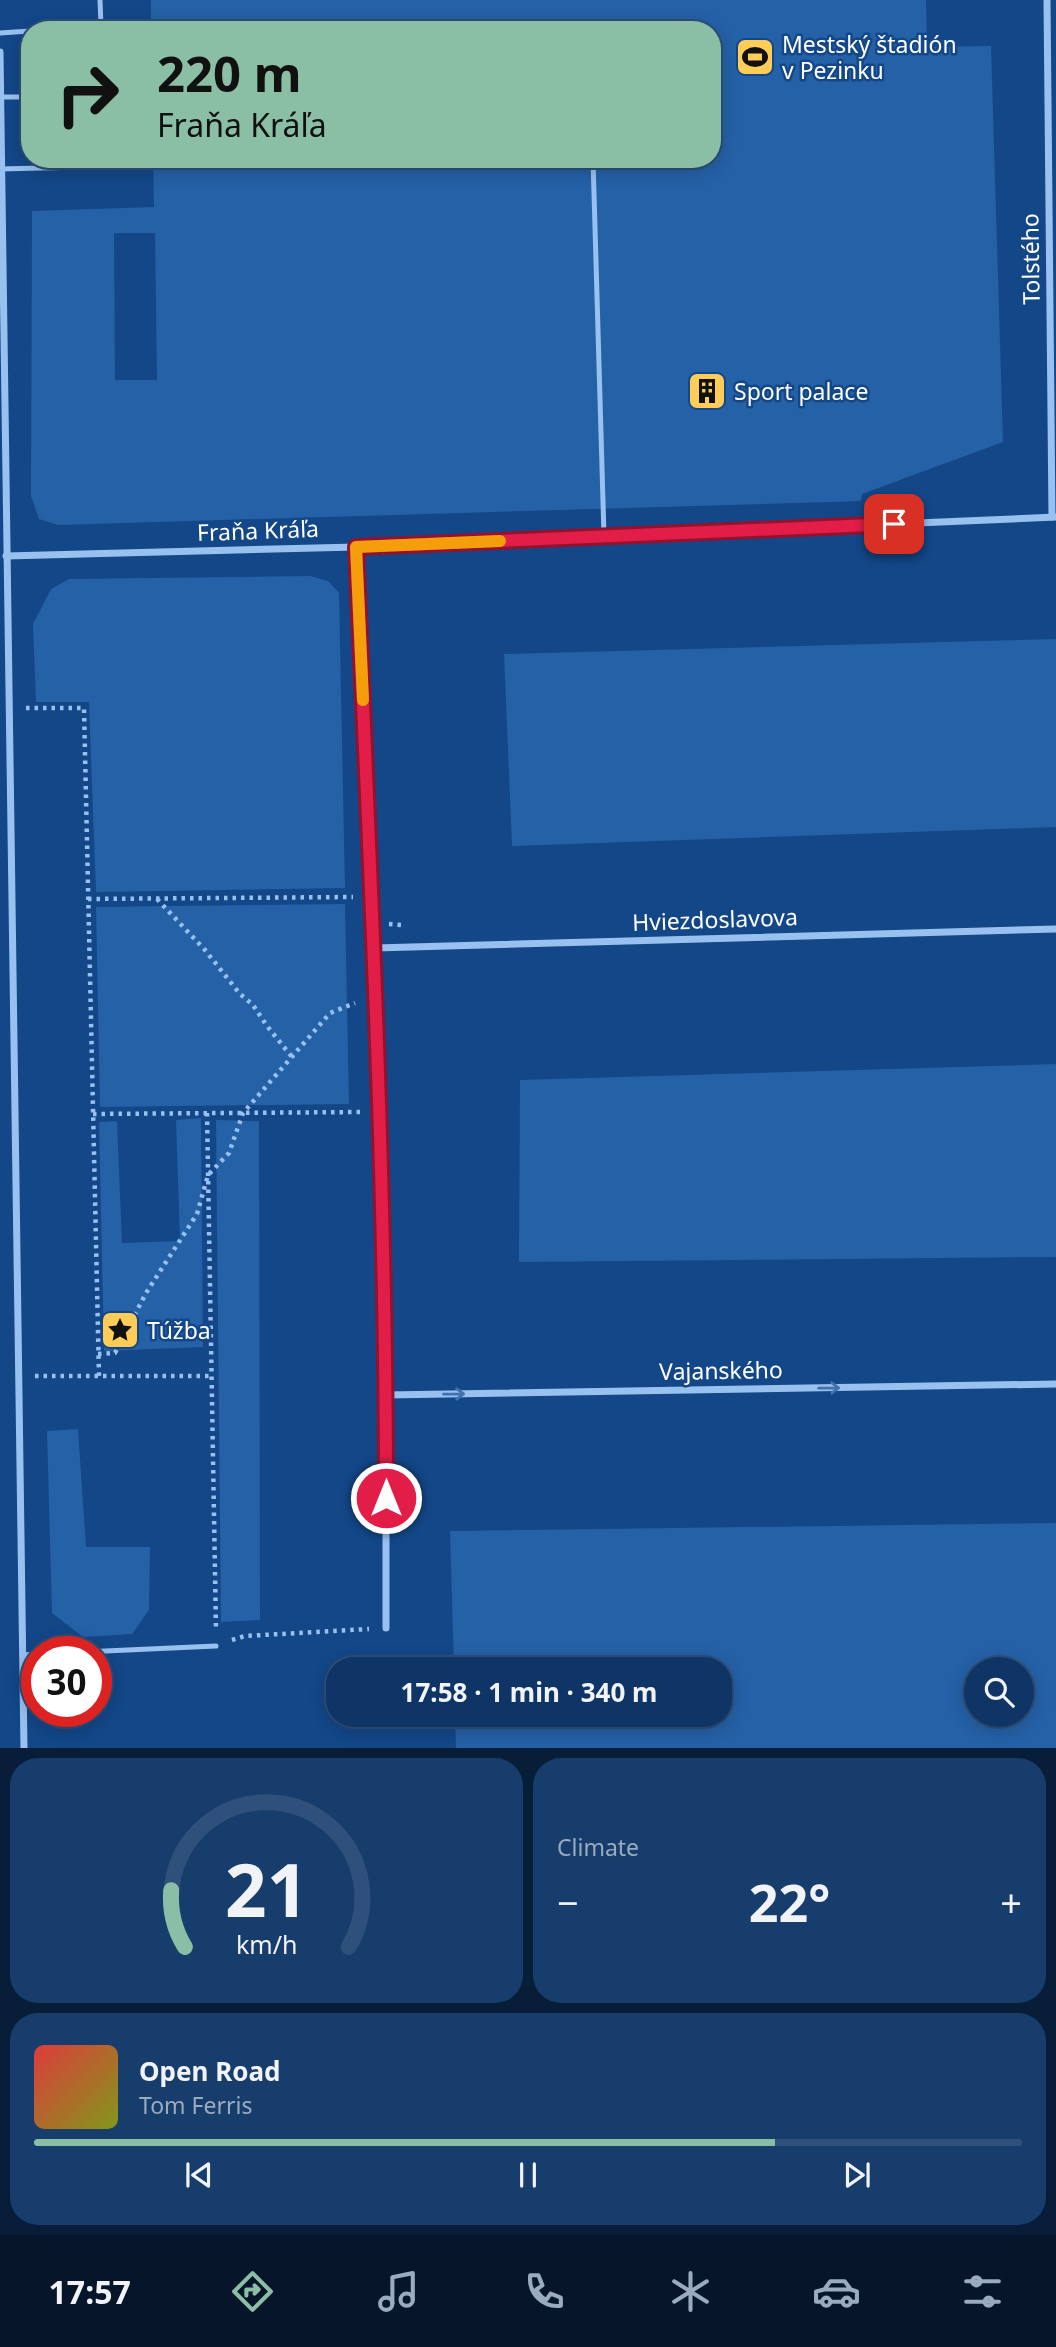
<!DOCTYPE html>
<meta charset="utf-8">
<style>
body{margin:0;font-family:"Noto Sans",sans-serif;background:#173d6c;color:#f1f3f6;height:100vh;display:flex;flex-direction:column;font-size:26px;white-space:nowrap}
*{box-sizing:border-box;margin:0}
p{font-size:23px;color:#9babbf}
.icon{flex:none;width:38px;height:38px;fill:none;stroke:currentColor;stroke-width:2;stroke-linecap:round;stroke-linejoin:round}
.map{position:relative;height:1748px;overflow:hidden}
.side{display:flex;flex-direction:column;gap:10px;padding:10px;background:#081d38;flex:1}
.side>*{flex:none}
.guide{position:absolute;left:21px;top:21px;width:700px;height:147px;border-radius:28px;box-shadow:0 4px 18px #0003,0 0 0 2px #2e507a;background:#8abfa5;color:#111;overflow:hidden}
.fabs{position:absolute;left:964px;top:1657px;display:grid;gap:14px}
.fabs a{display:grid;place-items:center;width:70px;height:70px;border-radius:50%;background:#0e3566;box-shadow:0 4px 18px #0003,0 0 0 2px #2e507a;font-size:35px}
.speed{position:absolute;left:21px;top:1636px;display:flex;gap:14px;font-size:35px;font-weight:700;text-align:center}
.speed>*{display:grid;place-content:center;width:91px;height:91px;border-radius:50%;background:#0e3566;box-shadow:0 4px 18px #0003,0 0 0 2px #2e507a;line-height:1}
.speed .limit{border:10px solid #d22;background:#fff;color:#111}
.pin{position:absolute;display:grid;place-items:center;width:60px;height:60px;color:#fff;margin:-30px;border-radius:14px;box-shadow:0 4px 10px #0006}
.me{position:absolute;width:77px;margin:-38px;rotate:0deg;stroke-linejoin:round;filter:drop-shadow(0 0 5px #0008)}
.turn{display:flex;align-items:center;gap:24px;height:147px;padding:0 21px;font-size:32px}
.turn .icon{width:91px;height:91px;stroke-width:2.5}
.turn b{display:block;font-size:49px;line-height:60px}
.big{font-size:52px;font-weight:700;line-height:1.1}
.side .widget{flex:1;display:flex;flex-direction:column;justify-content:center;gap:10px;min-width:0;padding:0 24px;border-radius:28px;background:#173d6c}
.side .dial{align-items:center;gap:0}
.dial svg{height:182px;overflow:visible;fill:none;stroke:#2e507a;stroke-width:7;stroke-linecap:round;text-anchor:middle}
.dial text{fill:#f1f3f6;stroke:none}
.song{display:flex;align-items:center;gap:21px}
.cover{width:84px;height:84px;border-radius:10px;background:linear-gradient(135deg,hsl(0 70% 55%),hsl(70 70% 35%))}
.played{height:7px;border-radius:4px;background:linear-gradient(90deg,#8abfa5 75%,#2e507a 75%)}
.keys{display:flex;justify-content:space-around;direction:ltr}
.heat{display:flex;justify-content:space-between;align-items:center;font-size:38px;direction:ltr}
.side .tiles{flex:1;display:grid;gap:10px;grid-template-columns:1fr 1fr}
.widget:last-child{grid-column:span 2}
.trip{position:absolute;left:326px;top:1657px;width:406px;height:70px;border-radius:28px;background:#0e3566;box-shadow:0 4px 18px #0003,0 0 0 2px #2e507a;font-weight:700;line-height:70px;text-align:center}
.tabs{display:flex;height:112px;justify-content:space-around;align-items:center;background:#061529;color:#9babbf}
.tabs .icon{width:49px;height:49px}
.tabs .on{color:#8abfa5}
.tabs b{font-size:32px;color:#f1f3f6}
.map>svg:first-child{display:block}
.green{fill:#2561a7;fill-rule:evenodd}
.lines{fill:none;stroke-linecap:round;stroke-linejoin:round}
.path{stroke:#99c1f0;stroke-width:4.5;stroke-dasharray:3.5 5;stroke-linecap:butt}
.service{stroke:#99c1f0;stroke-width:5}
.minor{stroke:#99c1f0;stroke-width:7}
.oneway{stroke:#4272ac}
.route-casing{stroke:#92132f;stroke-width:18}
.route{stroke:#e11d48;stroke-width:12}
.slow{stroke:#f59e0b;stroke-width:12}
.labels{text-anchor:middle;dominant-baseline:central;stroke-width:5;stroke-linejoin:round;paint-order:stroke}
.poi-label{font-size:23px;fill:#fff;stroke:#134788;text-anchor:start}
.street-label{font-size:23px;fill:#fff;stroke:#134788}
</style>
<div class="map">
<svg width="1056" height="1749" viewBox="0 0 1056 1749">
<rect width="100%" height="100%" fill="#134788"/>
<g class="green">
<path d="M151,0H926L927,47L991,46L1003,442L862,494L861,501L58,525L39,519L31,496L32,211L154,207L153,159H712V30H151ZM114,233H155L157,380H115Z"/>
<path d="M310,576L328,581L339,593L345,888L96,892L89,702H36L33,624L51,589L69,579Z"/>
<path d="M1056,639V827L512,846L504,654Z"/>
<path d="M345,904L349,1104L100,1107L96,907Z"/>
<path d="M1056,1064V1257L519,1262L520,1080Z"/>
<path d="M201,1118L203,1347L104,1351L99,1122L117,1121L122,1243L180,1241L176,1120Z"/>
<path d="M216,1120L259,1121L260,1620L221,1622Z"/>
<path d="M78,1429L86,1547H150L149,1610L132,1634L83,1637L52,1613L47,1431Z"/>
<path d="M1056,1523V1748H456L455,1715H719V1670L454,1669L450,1531ZM976,1670H1022V1715H976Z"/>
</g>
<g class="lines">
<g class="path">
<path d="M26,708H84L99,1376"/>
<path d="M88,899L353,897"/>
<path d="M157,899L205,950L240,994L253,1005L267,1026L292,1057"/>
<path d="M389,924L402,925"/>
<path d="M207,1113L216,1630"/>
<path d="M93,1114L361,1112"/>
<path d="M98,1354L115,1353L146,1293L197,1214L208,1175L229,1153L243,1113L330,1013L355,1003"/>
<path d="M35,1376H211"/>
<path d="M232,1640L245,1636L369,1629"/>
</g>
<g class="service">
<path d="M47,30L101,26L100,0"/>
<path d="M0,33L30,31"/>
<path d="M0,97H30"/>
<path d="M593,159L604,536"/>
<path d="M0,169L126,166"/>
<path d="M83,1652L216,1646"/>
<path d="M22,1655L37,1654"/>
</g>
<g class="minor">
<path d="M1047,0L1052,517"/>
<path d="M0,52C5,617 14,1183 24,1749"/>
<path d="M356,547L375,948L386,1395V1628"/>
<path d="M6,556L356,547L1056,517"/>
<path d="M375,948L1056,929"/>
<path d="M386,1395L1056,1384"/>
</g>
</g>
<defs><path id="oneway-shaft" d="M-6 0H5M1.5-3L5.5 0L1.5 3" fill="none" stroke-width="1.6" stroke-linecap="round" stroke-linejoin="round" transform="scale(1.75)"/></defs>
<g class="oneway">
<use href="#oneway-shaft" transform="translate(829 1388) rotate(-1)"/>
<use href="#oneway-shaft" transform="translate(454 1394) rotate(-1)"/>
</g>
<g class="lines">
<defs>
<path id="route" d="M386,1498C386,1181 370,864 356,547L894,524"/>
</defs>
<use href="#route" class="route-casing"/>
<use href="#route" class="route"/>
<path class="slow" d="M363,700L356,547L500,541"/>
</g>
<defs>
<symbol id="stadium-square" viewBox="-11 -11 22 22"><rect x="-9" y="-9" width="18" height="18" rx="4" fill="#ffcd57" stroke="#134788"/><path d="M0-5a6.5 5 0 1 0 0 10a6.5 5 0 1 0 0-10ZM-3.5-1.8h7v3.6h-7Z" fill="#111"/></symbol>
<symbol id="building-square" viewBox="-11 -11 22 22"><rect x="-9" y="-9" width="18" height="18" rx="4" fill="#ffcd57" stroke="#134788"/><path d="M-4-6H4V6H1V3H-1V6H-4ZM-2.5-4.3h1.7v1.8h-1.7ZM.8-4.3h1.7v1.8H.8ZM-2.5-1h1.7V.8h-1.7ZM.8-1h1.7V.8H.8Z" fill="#111"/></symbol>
<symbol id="sight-square" viewBox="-11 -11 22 22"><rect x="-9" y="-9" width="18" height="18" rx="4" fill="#ffcd57" stroke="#134788"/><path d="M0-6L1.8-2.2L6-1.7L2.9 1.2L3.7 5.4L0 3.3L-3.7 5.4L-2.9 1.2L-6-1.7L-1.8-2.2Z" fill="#111"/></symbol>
</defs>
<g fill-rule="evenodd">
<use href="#stadium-square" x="733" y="35" width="44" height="44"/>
<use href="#building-square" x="685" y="369" width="44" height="44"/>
<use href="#sight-square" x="98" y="1308" width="44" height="44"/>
</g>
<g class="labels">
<g class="poi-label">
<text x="782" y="44">Mestský štadión<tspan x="782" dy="26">v Pezinku</tspan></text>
<text x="734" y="391">Sport palace</text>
<text x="147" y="1330">Túžba</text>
</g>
<g class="street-label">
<text transform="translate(1030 259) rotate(-91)">Tolstého</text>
<text transform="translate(258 530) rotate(-2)">Fraňa Kráľa</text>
<text transform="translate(715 919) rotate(-2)">Hviezdoslavova</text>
<text transform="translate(721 1370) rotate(-1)">Vajanského</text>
</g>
</g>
</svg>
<div class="fabs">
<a><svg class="icon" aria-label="search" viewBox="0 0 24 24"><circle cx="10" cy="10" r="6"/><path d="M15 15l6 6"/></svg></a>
</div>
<div class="speed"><div class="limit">30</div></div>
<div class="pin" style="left:894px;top:524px;background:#d93025"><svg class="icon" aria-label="arrive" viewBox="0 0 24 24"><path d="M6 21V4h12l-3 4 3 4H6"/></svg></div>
<svg class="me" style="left:386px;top:1498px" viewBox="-20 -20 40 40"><circle r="17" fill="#e11d48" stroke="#fff" stroke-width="3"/><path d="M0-11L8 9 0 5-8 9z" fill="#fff"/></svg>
<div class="trip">17:58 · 1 min · 340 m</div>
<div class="guide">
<div class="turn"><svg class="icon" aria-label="right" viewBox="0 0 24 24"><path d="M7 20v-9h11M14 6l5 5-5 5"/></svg><div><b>220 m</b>Fraňa Kráľa</div></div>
</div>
</div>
<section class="side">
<div class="tiles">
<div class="widget dial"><svg viewBox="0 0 100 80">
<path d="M14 69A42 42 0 1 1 86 69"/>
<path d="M14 69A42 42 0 0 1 8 44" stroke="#8abfa5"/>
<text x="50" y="56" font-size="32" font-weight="700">21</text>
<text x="50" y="72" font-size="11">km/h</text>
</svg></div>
<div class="widget"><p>Climate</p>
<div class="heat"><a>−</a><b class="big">22°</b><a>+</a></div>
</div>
<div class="widget">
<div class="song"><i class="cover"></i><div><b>Open Road</b><p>Tom Ferris</p></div></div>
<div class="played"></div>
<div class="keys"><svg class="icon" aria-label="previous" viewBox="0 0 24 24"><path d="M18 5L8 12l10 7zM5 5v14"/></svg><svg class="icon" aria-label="pause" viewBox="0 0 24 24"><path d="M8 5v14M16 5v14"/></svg><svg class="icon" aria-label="next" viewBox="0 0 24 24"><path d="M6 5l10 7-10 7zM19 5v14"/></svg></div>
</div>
</div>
</section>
<nav class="tabs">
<b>17:57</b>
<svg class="icon on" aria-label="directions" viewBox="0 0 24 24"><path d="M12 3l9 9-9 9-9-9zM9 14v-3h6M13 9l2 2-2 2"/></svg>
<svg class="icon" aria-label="music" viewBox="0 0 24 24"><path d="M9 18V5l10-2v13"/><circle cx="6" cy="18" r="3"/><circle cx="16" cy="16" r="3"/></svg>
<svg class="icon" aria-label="phone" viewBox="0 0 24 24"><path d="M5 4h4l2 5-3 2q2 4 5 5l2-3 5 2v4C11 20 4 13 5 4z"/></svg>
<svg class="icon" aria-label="climate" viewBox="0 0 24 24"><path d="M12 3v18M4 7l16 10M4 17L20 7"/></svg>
<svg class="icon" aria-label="car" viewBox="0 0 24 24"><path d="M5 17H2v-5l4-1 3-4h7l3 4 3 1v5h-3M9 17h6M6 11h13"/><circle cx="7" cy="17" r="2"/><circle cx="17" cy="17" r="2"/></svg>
<svg class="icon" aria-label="filters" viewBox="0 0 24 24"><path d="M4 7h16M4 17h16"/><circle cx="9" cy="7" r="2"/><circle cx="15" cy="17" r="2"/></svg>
</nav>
